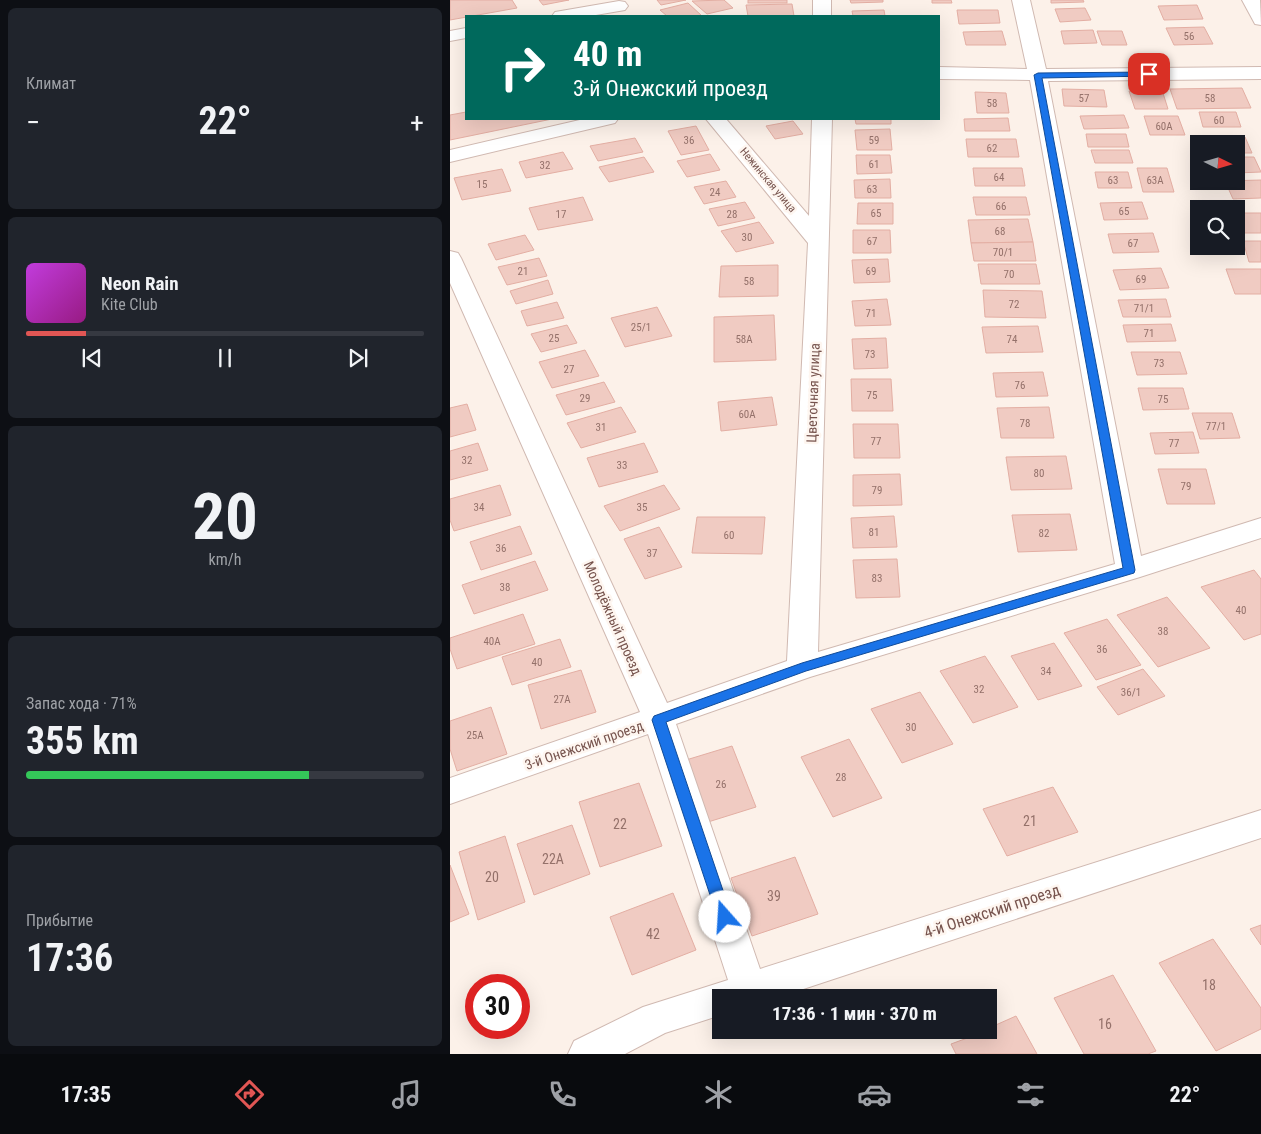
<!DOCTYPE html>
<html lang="ru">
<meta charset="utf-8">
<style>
body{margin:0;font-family:"Roboto Condensed",sans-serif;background:#20242c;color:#f1f3f6;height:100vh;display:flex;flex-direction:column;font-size:19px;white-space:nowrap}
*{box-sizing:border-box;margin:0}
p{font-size:16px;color:#9ea1a6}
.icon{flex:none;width:28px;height:28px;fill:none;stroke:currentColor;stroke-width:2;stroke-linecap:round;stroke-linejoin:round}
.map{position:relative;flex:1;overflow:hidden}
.side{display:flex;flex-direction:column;gap:8px;padding:8px;background:#0d0f14;width:450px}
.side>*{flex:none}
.banner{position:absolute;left:15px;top:15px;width:475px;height:105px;border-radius:0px;box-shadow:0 5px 20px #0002;background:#00695c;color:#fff;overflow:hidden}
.needle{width:32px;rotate:95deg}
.fabs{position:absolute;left:740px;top:135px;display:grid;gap:10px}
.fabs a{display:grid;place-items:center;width:55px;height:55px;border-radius:0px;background:#171b24;box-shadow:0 5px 20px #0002;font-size:25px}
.speed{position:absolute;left:15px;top:974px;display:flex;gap:10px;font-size:25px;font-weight:700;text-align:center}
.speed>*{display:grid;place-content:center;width:65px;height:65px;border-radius:50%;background:#171b24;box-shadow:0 5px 20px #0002;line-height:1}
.speed .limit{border:8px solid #d22;background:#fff;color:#111}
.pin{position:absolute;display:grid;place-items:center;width:42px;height:42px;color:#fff;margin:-21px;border-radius:10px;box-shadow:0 2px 8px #0006}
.me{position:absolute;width:55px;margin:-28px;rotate:341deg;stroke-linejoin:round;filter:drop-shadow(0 0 4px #0008)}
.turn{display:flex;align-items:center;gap:18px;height:105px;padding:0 25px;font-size:22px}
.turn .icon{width:65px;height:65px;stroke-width:2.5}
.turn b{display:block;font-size:35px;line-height:42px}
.big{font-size:38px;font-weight:700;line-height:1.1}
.side .tile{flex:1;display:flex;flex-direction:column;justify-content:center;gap:8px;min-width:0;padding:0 18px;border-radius:8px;background:#20242c}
.side .dial{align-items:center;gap:0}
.dial b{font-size:65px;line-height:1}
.song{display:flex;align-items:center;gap:15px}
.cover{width:60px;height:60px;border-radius:8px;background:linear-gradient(135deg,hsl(290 70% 55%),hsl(310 70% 35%))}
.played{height:5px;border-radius:2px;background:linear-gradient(90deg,#e15654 15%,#363941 15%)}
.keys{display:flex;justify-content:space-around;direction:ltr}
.heat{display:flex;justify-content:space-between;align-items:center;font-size:28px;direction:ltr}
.charge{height:8px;border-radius:4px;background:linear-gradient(90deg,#34c759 71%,#363941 0)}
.trip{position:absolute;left:262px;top:989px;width:285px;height:50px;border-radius:0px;background:#171b24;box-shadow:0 5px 20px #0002;font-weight:700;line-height:50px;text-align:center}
.dock{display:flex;height:80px;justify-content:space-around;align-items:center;background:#090b0e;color:#9ea1a6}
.dock .icon{width:35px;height:35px}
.dock .active{color:#e15654}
.dock b{font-size:22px;color:#f1f3f6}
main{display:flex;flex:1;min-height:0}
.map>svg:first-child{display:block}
.building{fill:#f0cbc2;stroke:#e3aea3}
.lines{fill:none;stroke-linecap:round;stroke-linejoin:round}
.minor-casing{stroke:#d0b9b1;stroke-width:2}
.tertiary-casing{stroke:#d0b9b1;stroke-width:2}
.minor{fill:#fff;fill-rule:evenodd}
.tertiary{fill:#fff;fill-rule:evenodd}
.route{fill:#1a73e8;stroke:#114b97}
.labels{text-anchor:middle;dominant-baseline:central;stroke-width:5;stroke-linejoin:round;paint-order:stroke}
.number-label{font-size:11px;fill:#94716a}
.far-street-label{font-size:11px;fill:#76534d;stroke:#fef6f0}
.street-label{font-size:14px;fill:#76534d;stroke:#fef6f0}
.near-number-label{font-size:14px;fill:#94716a}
.near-street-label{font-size:16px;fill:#76534d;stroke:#fef6f0}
</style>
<main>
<section class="side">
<div class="tile"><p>Климат</p>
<div class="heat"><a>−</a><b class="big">22°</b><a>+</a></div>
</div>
<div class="tile">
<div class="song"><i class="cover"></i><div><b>Neon Rain</b><p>Kite Club</p></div></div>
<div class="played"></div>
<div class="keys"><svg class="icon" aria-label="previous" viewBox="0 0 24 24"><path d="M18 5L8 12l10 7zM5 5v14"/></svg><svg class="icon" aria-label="pause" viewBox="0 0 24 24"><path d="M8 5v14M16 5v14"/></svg><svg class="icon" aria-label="next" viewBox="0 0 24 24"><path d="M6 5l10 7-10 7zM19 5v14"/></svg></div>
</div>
<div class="tile dial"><b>20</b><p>km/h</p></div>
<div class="tile"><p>Запас хода · 71%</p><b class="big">355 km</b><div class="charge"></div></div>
<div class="tile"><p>Прибытие</p><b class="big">17:36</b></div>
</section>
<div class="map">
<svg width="811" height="1054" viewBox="0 0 811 1054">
<rect width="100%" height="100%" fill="#fcf1e9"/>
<g class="building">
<path d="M0,0H62L67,8L0,20Z"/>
<path d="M89,0H119L93,5Z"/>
<path d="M207,0H236L211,5Z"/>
<path d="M274,0L283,8L257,14L242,1Z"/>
<rect x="298" y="0" width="39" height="3"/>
<path d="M400,0H433V2L401,3Z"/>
<path d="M482,0H501L502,3H482Z"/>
<path d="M601,0H633L634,2L601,3Z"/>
<path d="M238,3L252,16H217L210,10Z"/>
<path d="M342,4L344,16H298L296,5Z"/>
<path d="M747,5L753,19L714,20L708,6Z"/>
<path d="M635,8L641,20L610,22L605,9Z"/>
<path d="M434,10L435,16H403L402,11Z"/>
<path d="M507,10H548L550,23L509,24Z"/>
<path d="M754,27L763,44L724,45L716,28Z"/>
<path d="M643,30L647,43L614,44L611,31Z"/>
<path d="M552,31L556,45H516L513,32Z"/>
<path d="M647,31H672L677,45H652Z"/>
<path d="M792,88L801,108L727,109L720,89Z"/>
<path d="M612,89L654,90L657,107L614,106Z"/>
<path d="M712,90L718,109H685L679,91Z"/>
<path d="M525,92L556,93L559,113H527Z"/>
<path d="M16,112V119H102L0,140V115Z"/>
<path d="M749,112H786L791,127H753Z"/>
<path d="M674,115L679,128L634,129L630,116Z"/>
<path d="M694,116H728L735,135H700Z"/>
<path d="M558,118L560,131H515L514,119Z"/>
<path d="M405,119H441V124H406Z"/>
<path d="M343,121L353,134L325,139L316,126Z"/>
<path d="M246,126L259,150L231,155L218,131Z"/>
<path d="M440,129L442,150H407L405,130Z"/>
<path d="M636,134H676L679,147H638Z"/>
<path d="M755,137H795L802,153H786V144H757Z"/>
<path d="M185,138L193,152L148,161L140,146Z"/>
<path d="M516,139H566L569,157H518Z"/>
<path d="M641,150H679L683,163H645Z"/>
<path d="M113,152L123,169L76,178L69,162Z"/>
<path d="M260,154L270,170L237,177L227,161Z"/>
<path d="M406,155H440L442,173L407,174Z"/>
<path d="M194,157L204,172L159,182L149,167Z"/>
<path d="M786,157H804L811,172L786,173Z"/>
<path d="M523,168H572L575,186H525Z"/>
<path d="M687,168H717L724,192H693Z"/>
<path d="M52,169L61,191L12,200L4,178Z"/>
<path d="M645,172H678L682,188H648Z"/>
<path d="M440,179L441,198H405L404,180Z"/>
<path d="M811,180V198L783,199L775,181Z"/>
<path d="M276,181L286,197L254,204L244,187Z"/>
<path d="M133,197L143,220L88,230L79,208Z"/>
<path d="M523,197H576L580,215H526Z"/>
<path d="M295,202L305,218L268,226L259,209Z"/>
<path d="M692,202L698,219L654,220L650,203Z"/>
<path d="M408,203H443V224H407Z"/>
<path d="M786,213H811V233H792Z"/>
<path d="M578,219L583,242L521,243L518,220Z"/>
<path d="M309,222L324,243L286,252L271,231Z"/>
<path d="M403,230H440L441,253H403Z"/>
<path d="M703,233L709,252L663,253L658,234Z"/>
<path d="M75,235L84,250L46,260L38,244Z"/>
<path d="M793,241H811V262H799Z"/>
<path d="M583,242L586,261H524L521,243Z"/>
<path d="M89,258L97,276L57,285L48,267Z"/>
<path d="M438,259L440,282L404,283L402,260Z"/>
<path d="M528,264H586L590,284H531Z"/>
<path d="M328,265V296L269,297L271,266Z"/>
<path d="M711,268L719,288L670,290L663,270Z"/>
<path d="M776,269H811V294H785Z"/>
<path d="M98,280L103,294L66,304L60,291Z"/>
<path d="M533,290L592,291L596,318L535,317Z"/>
<path d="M437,299L441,325L405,326L402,301Z"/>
<path d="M716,299L721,317H673L668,300Z"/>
<path d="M107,302L114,318L77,326L71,311Z"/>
<path d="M207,307L222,336L175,347L161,318Z"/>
<path d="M324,315L326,360L264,362V317Z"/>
<path d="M721,324L726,341L677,342L673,325Z"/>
<path d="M117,325L127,343L91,352L81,334Z"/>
<path d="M588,326L593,352L536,353L532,327Z"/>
<path d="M436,338L438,368L404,369L402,339Z"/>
<path d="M135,350L149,376L102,388L89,362Z"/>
<path d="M681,352H730L737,374L687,375Z"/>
<path d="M593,372L598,396L546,397L543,373Z"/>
<path d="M401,379H441L443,411H402Z"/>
<path d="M154,382L165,402L116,415L106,395Z"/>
<path d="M688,388H733L739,409L693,410Z"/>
<path d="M322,397L327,425L271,431L268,402Z"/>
<path d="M17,404L26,430L0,437V408Z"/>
<path d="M171,407L186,432L131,448L117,423Z"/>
<path d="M599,407L604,438H551L547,408Z"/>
<path d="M742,413H782L790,438L750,439Z"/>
<path d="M403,424H448L450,458H404Z"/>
<path d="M743,432L749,453L705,454L700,433Z"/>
<path d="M28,443L38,470L0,480V451Z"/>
<path d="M194,443L208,472L149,487L137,458Z"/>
<path d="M616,456L622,489L561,490L556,457Z"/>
<path d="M708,469H756L765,504H717Z"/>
<path d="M450,474L452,505L403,506V475Z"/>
<path d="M50,485L61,515L4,531L0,520V499Z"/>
<path d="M214,485L230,509L170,531L154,506Z"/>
<path d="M620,514L627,550L568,552L562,515Z"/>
<path d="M444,516L447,547L403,548L401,518Z"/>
<path d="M247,517H315L312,554L242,553Z"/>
<path d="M70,526L82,554L31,570L20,542Z"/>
<path d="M209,527L232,567L195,579L174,539Z"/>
<path d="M447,559L450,597L406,598L403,560Z"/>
<path d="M85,561L98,590L24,614L12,585Z"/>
<path d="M804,570L811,579V634L794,640L751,587Z"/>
<path d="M717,597L760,648L708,667L667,615Z"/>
<path d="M73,614L85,644L7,669L0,649V638Z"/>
<path d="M657,619L691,665L646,680L614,633Z"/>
<path d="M110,639L121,667L62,685L52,657Z"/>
<path d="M604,643L632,686L588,700L561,656Z"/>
<path d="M535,656L568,707L523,723L490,671Z"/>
<path d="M693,669L715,696L668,715L647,687Z"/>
<path d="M131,670L146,712L91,729L78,685Z"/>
<path d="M470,692L503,744L452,763L421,709Z"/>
<path d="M41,707L57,754L7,771L0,749V721Z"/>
<path d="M399,739L432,798L383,817L351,757Z"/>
<path d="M282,746L306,807L258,822L236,760Z"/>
<path d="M189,783L212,846L150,867L129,802Z"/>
<path d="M603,787L628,832L557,856L533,809Z"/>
<path d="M122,825L140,874L84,895L67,844Z"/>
<path d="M55,836L75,902L28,920L9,852Z"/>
<path d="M345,857L368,914L302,936L281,878Z"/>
<path d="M0,865L19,914L0,922Z"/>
<path d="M223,893L246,950L182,975L160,917Z"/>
<path d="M811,925V945L800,929Z"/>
<path d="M763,939L811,1008V1029L766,1051L709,963Z"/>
<path d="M663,975L706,1051L698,1054H634L604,998Z"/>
<path d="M566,1016L587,1054H506L501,1044L539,1030V1028Z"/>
</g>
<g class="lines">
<defs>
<g id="minor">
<rect x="363" y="0" width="18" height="16"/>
<path d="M562,0H580L596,69L811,67V79L598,81L691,556L811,518V538L690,577L360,677L226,724L310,969L811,810V838L326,998H271V1015L215,1033L175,1054H118L124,1041L193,1007L278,980L198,734L0,804V778L190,712L0,283V251L8,253L11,258L217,703L337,661L358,243L256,119H276L359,216L362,119H382L368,652L665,564L580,80L489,79V67L577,69Z"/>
<path d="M169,1L175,2L178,6L175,10L140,16H102L105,12L111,11Z"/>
<path d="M16,28V38L0,41V31Z"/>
<path d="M134,119H168L165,123L0,162V150Z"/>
</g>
<path id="tertiary" d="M792,0H810L811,25L805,24Z"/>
</defs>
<use href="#minor" class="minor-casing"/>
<use href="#tertiary" class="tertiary-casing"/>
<use href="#minor" class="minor"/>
<use href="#tertiary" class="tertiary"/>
</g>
<path class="route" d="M699,72L703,74L702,76L592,78L685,570L684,573L356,671L216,722L282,917L280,922L275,924L269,922L202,720L204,716L352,663L673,568L584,75L588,73Z"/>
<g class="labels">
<g class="number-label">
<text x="739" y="36">56</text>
<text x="634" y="98">57</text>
<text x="760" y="98">58</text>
<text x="542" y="103">58</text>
<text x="769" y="120">60</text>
<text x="714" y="126">60А</text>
<text x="239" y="140">36</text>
<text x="424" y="140">59</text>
<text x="542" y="148">62</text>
<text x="424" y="164">61</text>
<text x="95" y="165">32</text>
<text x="549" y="177">64</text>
<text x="663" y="180">63</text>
<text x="705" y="180">63А</text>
<text x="32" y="184">15</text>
<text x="422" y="189">63</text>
<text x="265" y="192">24</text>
<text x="551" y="206">66</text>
<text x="674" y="211">65</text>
<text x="426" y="213">65</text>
<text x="111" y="214">17</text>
<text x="282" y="214">28</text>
<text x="550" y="231">68</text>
<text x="297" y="237">30</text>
<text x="422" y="241">67</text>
<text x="683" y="243">67</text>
<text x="553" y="252">70/1</text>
<text x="73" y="271">21</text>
<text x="421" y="271">69</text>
<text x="559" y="274">70</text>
<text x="691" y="279">69</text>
<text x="299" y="281">58</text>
<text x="564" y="304">72</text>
<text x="694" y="308">71/1</text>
<text x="421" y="313">71</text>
<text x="191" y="327">25/1</text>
<text x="699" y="333">71</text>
<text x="104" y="338">25</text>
<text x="294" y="339">58А</text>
<text x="562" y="339">74</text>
<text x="420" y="354">73</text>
<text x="709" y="363">73</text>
<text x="119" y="369">27</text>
<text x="570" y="385">76</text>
<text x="422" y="395">75</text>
<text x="135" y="398">29</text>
<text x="713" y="399">75</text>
<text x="297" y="414">60А</text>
<text x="575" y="423">78</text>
<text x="766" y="426">77/1</text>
<text x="151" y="427">31</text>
<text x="426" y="441">77</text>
<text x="724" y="443">77</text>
<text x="17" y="460">32</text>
<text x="172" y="465">33</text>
<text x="589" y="473">80</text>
<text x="736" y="486">79</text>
<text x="427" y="490">79</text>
<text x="29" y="507">34</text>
<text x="192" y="507">35</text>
<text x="424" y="532">81</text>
<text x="594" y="533">82</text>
<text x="279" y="535">60</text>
<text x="51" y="548">36</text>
<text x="202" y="553">37</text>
<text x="427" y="578">83</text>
<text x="55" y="587">38</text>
<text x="791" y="610">40</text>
<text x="713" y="631">38</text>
<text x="42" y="641">40А</text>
<text x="652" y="649">36</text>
<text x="87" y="662">40</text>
<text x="596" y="671">34</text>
<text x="529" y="689">32</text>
<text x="681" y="692">36/1</text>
<text x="112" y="699">27А</text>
<text x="461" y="727">30</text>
<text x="25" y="735">25А</text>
<text x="391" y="777">28</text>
<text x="271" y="784">26</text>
</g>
<g class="far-street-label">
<text transform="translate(318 180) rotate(50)">Нежинская улица</text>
</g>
<g class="street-label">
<text transform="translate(363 393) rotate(-88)">Цветочная улица</text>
<text transform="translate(163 618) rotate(66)">Молодёжный проезд</text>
<text transform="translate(134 745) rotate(-19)">3-й Онежский проезд</text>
</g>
<g class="near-number-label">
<text x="580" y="821">21</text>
<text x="170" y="824">22</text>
<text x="103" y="859">22А</text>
<text x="42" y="877">20</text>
<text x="324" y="896">39</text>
<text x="203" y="934">42</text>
<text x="759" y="985">18</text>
<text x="655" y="1024">16</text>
</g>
<g class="near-street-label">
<text transform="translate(542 911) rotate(-18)">4-й Онежский проезд</text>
</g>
</g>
</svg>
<div class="fabs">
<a><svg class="needle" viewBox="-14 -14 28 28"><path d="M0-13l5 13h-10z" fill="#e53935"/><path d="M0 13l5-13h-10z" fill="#9ea1a6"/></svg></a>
<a><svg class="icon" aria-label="search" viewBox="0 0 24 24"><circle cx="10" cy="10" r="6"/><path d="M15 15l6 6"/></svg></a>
</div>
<div class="speed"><div class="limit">30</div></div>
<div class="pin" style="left:699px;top:74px;background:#d93025"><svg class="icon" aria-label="arrive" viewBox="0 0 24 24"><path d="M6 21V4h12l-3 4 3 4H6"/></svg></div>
<svg class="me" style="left:275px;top:917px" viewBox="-20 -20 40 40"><circle r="19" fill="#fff"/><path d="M0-13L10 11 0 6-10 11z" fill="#1a73e8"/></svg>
<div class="trip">17:36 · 1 мин · 370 m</div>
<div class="banner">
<div class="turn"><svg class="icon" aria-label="right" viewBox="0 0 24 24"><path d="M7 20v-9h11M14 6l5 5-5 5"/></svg><div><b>40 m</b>3-й Онежский проезд</div></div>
</div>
</div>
</main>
<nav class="dock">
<b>17:35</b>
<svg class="icon active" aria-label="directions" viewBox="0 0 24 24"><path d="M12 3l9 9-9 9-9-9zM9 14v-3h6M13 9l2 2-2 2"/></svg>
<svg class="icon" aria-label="music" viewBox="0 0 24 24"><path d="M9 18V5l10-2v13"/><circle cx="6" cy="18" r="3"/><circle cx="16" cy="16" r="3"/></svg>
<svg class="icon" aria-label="phone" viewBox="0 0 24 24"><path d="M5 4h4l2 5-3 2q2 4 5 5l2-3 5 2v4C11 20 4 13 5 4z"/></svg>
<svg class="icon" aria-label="climate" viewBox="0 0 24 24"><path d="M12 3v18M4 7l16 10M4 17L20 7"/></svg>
<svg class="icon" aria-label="car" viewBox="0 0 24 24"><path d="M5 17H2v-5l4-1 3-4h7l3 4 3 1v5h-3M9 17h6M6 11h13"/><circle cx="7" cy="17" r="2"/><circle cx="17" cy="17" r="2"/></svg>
<svg class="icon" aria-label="filters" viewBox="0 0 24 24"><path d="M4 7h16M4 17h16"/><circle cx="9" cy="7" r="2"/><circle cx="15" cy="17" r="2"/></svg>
<b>22°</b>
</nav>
